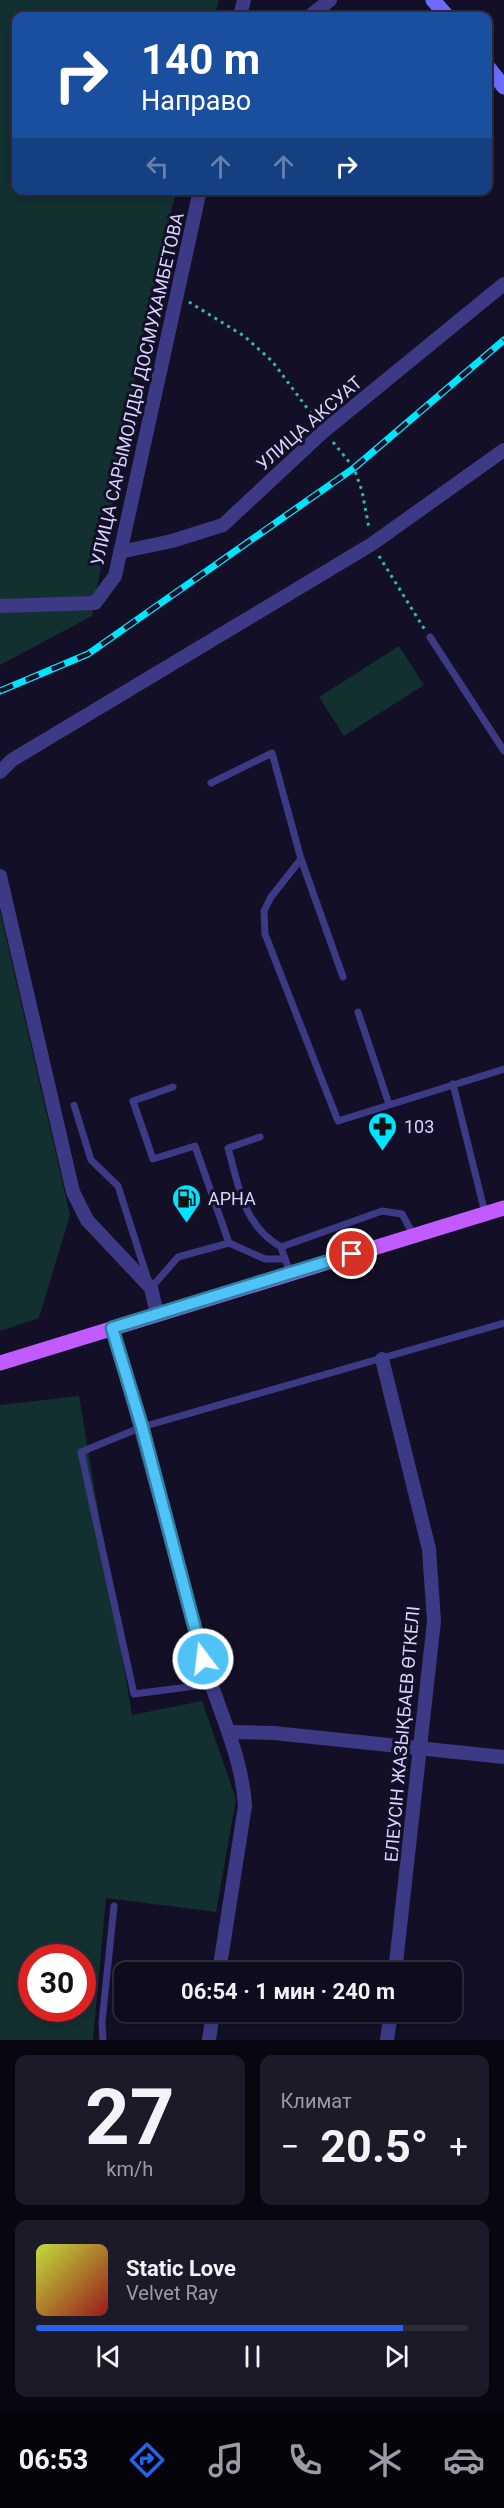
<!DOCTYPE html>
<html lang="ru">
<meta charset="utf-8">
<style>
body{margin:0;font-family:Roboto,sans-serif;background:#1c1929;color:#f1f3f6;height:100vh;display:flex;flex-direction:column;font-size:22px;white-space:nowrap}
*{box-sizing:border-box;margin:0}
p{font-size:20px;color:#9b9ba3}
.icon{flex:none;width:33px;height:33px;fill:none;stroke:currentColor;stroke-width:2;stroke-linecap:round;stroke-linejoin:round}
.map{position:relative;height:2040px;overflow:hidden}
.details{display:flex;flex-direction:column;gap:15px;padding:15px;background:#08060f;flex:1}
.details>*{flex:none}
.guide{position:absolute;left:12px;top:12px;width:480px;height:183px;border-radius:12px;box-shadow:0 3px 9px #0003,0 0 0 2px #2e2b3b;background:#1a4fa0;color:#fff;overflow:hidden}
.speed{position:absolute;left:18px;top:1944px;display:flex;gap:12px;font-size:30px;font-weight:700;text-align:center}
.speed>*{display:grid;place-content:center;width:78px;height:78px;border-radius:50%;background:#0e0b1c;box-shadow:0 3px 9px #0003,0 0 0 2px #2e2b3b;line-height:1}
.speed .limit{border:9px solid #d22;background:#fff;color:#111}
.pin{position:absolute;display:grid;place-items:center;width:51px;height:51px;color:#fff;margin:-26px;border:3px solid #fff;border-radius:50%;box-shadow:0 2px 6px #0007}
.me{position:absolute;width:66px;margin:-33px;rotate:345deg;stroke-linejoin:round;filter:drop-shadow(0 0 4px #0008)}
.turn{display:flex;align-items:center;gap:21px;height:126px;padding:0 30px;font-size:27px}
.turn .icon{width:78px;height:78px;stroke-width:2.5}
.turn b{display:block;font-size:42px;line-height:51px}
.lanes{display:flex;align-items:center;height:57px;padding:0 30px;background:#0003;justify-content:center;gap:30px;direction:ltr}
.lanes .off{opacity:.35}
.big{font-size:45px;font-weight:700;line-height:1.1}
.details .card{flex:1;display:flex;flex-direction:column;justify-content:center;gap:9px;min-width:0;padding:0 21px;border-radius:12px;background:#1c1929}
.details .dial{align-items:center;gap:0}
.dial b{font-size:78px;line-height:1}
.song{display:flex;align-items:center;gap:18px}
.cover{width:72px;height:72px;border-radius:9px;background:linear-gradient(135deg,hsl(70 70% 55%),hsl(0 70% 35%))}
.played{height:6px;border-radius:3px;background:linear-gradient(90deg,#2563eb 85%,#2e2b3b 85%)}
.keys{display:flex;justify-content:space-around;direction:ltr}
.heat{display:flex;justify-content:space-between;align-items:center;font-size:33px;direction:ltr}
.details .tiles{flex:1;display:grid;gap:15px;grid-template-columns:1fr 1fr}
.card:last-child{grid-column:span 2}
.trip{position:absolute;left:114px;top:1962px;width:348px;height:60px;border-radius:12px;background:#0e0b1c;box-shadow:0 3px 9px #0003,0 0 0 2px #2e2b3b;font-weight:700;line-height:60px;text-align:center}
.menu{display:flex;height:96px;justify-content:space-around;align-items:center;background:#06040b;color:#9b9ba3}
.menu .icon{width:42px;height:42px}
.menu .on{color:#2563eb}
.menu b{font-size:27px;color:#f1f3f6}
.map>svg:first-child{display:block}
.green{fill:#12302f;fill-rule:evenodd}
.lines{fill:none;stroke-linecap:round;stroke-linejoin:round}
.path{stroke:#2fb8b0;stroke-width:3;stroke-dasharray:3 4.5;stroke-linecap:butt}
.lane{stroke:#3d3a85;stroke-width:7}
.street{stroke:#3d3a85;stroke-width:14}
.secondary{stroke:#6f6bff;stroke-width:15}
.primary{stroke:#c25bff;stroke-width:15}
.rail-casing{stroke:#00e5ff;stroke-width:7}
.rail{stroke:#130f26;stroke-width:4.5;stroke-dasharray:14;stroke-linecap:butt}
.route-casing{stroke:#337fa1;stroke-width:15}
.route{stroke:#4fc3f7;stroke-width:10}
.labels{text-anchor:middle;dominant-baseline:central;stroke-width:6;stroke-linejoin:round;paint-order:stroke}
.street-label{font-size:18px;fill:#d9d4ff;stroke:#130f26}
.poi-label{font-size:18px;fill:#d9d4ff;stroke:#130f26;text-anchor:start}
</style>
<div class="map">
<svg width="504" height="2040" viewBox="0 0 504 2040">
<rect width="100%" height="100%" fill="#130f26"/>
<g class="green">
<path d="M0,0H219L215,16H16V190L176,191L144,330L92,616L0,665Z"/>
<path d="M399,646L424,685L344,736L319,697Z"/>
<path d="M0,911L70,1215L39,1318L0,1331Z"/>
<path d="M79,1396L132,1715L202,1701L236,1799L216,1912L106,1898L93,2040H0V1405ZM32,1958H82V2008H32Z"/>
</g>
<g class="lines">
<g class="path">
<path d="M189,302L244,336L272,361L316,420"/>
<path d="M333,442L354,468L362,491L369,528"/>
<path d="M379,556L425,630"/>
</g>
<g class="lane">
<path d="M430,637L504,751"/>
<path d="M211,783L272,753L301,859L271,897L264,911L265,934L338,1121L504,1069"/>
<path d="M301,859L343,977"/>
<path d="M358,1012L389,1104"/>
<path d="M453,1084L485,1213"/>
<path d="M173,1087L133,1101L153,1159L195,1146L229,1243"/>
<path d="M74,1105L91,1160L118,1186L148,1280"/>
<path d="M260,1137L228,1148C239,1187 243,1225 281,1247"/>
<path d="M290,1273L281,1247L382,1211L402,1214L414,1236"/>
<path d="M151,1288L178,1257L229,1243L265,1259H285"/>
<path d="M211,1684L134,1694L81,1452L142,1427L504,1323"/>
<path d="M103,2040L102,2022L114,1906"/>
</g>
<g class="street">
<path d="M240,16L244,0"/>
<path d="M310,16L330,0"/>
<path d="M120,552L172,541L223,525L324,431L504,284"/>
<path d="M0,606L95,603L115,576L200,190"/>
<path d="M0,772L12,760L372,544L504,450"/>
<path d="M0,876L73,1192L87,1220L151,1288L157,1314"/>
<path d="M112,1328C145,1437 172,1548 203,1658C217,1708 242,1754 245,1806L219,1972"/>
<path d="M382,1359L429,1549L434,1621L395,1972"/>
<path d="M230,1732L274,1733L504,1757"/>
<path d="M209,2040L213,2012"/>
<path d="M387,2040L391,2012"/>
</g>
<g class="secondary">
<path d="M433,0L447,16"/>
<path d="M488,67L504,87"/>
</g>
<path class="primary" d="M0,1363L504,1208"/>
<defs>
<path id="rail" d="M0,691L88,654L354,468L504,340"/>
</defs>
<use href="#rail" class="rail-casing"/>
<use href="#rail" class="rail"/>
</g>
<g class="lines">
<defs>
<path id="route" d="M203,1659L142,1427L112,1328L352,1254"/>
</defs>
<use href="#route" class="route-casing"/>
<use href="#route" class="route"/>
</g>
<defs>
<symbol id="pharmacy-pin" viewBox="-11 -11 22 30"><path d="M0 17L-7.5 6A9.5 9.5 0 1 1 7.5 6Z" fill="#00e5ff" stroke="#130f26"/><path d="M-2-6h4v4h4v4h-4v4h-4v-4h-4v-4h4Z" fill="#111"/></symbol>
<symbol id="fuel-pin" viewBox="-11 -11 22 30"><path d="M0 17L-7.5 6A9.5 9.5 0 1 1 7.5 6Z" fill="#00e5ff" stroke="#130f26"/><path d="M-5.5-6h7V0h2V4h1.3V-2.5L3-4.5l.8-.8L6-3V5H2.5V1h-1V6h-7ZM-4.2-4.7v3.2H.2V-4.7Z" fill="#111"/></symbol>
</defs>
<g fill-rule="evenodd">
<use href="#pharmacy-pin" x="366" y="1110" width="33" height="45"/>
<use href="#fuel-pin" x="170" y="1182" width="33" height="45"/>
</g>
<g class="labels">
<g class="street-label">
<text transform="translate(137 389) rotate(-77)">УЛИЦА САРЫМОЛДЫ ДОСМУХАМБЕТОВА</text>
<text transform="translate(309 423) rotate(-41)">УЛИЦА АКСУАТ</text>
<text transform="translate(402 1734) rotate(-85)">ЕЛЕУСІН ЖАЗЫҚБАЕВ ӨТКЕЛІ</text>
</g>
<g class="poi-label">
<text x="404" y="1126">103</text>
<text x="208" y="1198">АРНА</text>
</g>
</g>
</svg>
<div class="speed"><div class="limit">30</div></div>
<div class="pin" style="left:352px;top:1254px;background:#d93025"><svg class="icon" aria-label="arrive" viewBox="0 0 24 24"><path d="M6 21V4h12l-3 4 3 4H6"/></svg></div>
<svg class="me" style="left:203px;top:1659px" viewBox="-20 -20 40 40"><circle r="17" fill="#4fc3f7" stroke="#fff" stroke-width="3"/><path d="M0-11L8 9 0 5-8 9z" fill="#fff"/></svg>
<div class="trip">06:54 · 1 мин · 240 m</div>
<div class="guide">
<div class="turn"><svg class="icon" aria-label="right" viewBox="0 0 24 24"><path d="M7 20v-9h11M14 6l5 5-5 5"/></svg><div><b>140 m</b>Направо</div></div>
<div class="lanes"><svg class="icon off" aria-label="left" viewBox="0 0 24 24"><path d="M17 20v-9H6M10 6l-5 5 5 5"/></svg><svg class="icon off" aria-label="ahead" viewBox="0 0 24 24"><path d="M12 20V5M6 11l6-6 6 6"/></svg><svg class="icon off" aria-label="ahead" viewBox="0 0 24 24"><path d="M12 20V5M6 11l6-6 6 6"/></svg><svg class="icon" aria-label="right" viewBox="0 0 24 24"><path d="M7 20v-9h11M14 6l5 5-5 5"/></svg></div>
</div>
</div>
<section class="details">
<div class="tiles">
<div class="card dial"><b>27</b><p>km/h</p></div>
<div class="card"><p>Климат</p>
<div class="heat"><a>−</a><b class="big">20.5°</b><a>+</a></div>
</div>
<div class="card">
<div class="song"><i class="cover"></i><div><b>Static Love</b><p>Velvet Ray</p></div></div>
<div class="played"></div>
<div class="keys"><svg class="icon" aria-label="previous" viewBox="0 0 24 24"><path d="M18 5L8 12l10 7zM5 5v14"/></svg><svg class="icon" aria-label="pause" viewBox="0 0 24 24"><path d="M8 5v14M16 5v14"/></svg><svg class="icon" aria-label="next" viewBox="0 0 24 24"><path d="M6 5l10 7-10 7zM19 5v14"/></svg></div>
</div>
</div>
</section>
<nav class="menu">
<b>06:53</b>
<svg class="icon on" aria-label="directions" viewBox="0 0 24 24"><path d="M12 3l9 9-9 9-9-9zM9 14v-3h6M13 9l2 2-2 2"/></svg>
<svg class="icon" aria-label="music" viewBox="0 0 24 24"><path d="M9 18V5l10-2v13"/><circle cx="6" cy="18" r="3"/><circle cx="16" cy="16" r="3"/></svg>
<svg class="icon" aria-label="phone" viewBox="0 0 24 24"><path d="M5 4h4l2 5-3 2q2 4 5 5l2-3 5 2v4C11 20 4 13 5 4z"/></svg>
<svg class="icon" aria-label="climate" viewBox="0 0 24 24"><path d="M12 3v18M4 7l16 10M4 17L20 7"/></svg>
<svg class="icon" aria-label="car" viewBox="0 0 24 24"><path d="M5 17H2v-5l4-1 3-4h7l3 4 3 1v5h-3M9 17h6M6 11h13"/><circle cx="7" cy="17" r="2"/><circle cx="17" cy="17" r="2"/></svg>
</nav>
